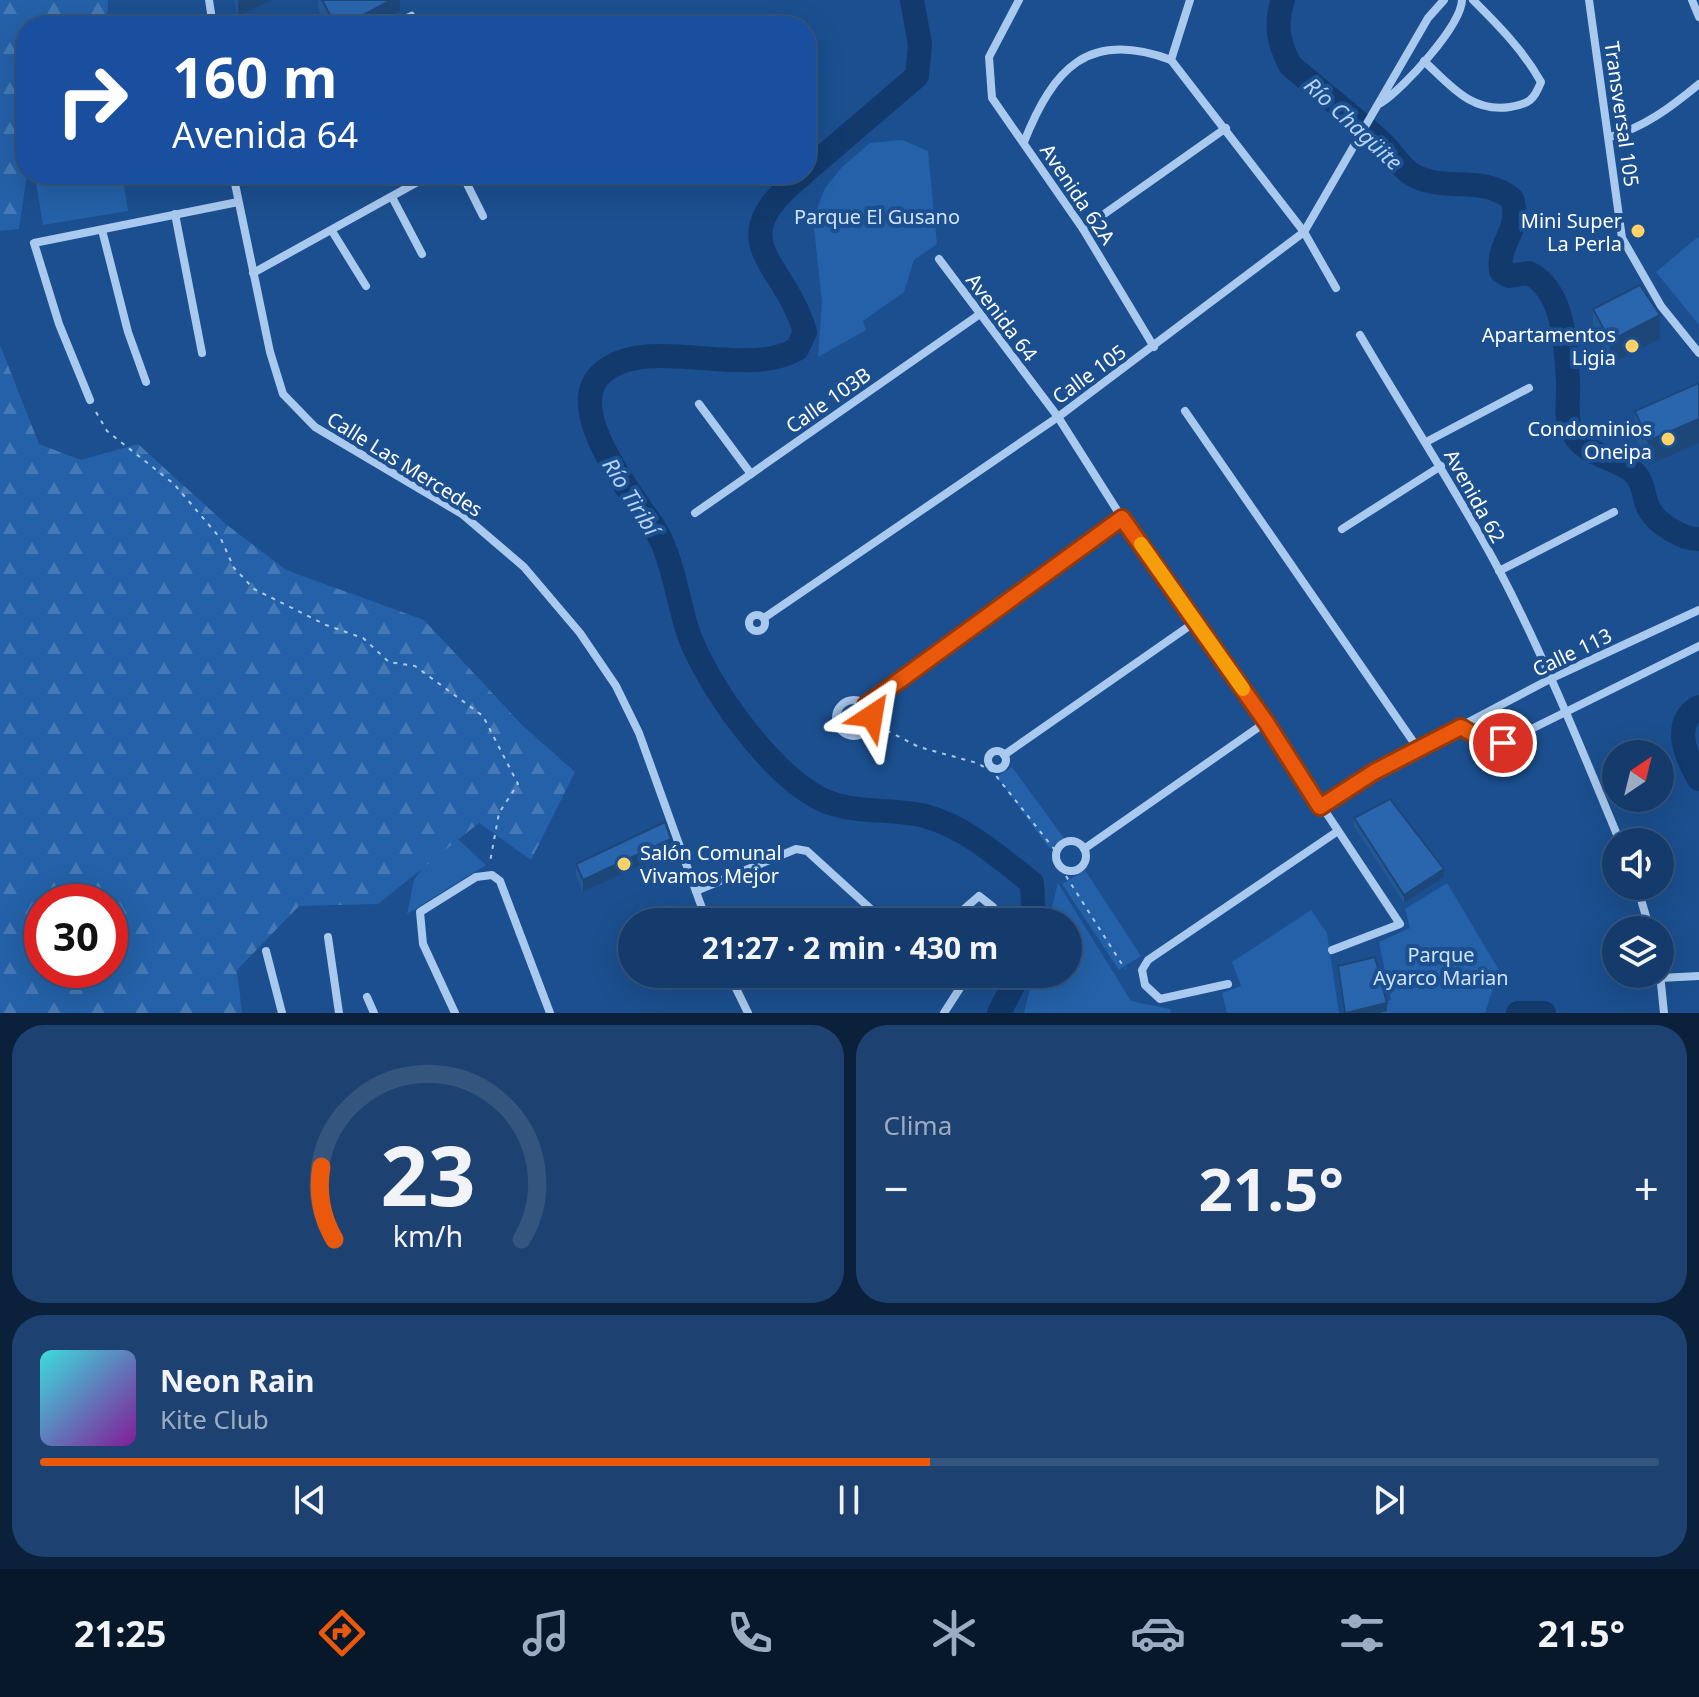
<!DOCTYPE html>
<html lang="es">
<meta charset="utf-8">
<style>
body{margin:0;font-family:"Noto Sans",sans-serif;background:#1d4271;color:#f1f3f6;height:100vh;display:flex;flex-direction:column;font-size:30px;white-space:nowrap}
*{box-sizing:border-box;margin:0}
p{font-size:26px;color:#9dadc1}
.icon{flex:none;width:44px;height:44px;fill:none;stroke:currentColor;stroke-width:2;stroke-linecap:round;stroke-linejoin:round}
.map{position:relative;height:1013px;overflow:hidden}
.drawer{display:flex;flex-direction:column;gap:12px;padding:12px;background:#0b203b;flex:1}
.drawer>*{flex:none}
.banner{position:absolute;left:16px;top:16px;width:800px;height:168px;border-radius:32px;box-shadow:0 8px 32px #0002,0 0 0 2px #33557e;background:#1a4fa0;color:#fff;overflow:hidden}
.needle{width:52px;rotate:35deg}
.controls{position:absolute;left:1602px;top:740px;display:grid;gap:16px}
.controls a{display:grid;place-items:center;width:72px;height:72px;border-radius:50%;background:#143b6b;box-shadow:0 8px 32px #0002,0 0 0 2px #33557e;font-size:40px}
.speed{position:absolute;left:24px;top:884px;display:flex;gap:16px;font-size:40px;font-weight:700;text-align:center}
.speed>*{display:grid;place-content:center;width:104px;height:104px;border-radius:50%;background:#143b6b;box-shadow:0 8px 32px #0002,0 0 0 2px #33557e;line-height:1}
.speed .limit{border:12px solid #d22;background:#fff;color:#111}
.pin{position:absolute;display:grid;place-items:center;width:68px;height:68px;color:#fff;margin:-34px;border:4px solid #fff;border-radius:50%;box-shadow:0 2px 8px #0007}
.me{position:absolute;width:88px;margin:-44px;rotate:33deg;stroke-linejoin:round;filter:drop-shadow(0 0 6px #0008)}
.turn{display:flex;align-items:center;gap:28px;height:168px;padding:0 24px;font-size:36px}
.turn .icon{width:104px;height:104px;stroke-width:2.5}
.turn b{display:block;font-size:56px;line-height:68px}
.big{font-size:60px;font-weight:700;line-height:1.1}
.drawer .card{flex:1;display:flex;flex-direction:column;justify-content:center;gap:12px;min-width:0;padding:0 28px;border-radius:32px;background:#1d4271}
.drawer .dial{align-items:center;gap:0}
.dial svg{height:208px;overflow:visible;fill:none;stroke:#33557e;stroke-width:7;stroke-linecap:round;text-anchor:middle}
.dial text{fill:#f1f3f6;stroke:none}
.song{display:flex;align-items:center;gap:24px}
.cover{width:96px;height:96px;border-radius:12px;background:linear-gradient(135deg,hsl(180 70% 55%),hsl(290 70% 35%))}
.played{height:8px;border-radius:4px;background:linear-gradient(90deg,#ea580c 55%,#33557e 55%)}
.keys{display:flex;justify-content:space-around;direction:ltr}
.heat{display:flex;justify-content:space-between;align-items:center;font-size:44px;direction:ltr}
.drawer .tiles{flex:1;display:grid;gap:12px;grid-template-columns:1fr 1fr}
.card:last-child{grid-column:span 2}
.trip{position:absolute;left:618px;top:908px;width:464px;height:80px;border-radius:40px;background:#143b6b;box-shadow:0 8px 32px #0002,0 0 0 2px #33557e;font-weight:700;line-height:80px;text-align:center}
.tab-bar{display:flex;height:128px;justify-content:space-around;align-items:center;background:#08182b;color:#9dadc1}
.tab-bar .icon{width:56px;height:56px}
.tab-bar .on{color:#ea580c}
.tab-bar b{font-size:36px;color:#f1f3f6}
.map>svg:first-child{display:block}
.green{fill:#2461a8}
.forest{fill:url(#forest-firs);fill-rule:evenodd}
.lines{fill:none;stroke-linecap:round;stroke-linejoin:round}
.river{stroke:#123a6d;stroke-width:24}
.path{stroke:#a9c9ee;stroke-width:2;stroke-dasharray:4 6;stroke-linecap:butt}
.service{stroke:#a9c9ee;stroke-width:5}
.minor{stroke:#a9c9ee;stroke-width:8}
.wall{fill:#245895}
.shaded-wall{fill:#1d4779}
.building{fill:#2a66ad;stroke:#1d4779;stroke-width:2}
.route-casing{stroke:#983908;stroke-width:20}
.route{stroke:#ea580c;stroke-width:14}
.slow{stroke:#f59e0b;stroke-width:14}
.poi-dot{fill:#ffd166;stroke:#1b4f8f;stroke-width:3}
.labels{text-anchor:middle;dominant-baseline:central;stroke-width:8;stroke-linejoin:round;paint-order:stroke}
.street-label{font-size:20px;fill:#fff;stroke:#1b4f8f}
.park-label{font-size:20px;fill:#cfe3fa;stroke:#1b4f8f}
.poi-label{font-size:20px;fill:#fff;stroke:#1b4f8f;text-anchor:end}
.water-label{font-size:22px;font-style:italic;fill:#b5d3f5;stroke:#1b4f8f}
</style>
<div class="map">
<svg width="1699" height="1013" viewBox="0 0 1699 1013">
<defs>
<pattern id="forest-firs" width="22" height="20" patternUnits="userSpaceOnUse" patternTransform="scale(2)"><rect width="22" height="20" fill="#2461a8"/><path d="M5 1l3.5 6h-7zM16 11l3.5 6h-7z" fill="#4579b5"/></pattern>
</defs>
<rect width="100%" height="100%" fill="#1b4f8f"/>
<g class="green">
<path d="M902,140L928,151L937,244L914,260L904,292L863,321L866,330L818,357L822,302L813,219L825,188L842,167L870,143Z"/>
<path d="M41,174H122L128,211L43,225L35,178Z"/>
<path d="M1699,236V325L1656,272Z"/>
<path d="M1012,767L1064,838L1049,848L997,777Z"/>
<path d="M449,831L486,865L407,914L414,880Z"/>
<path d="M1085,870L1141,956L1119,970L1062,884Z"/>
<path d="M1058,883L1131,1001L1170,1009L1171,1013H1024L1034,974H1068V922H1048Z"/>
<path d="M1447,883L1499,970L1485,1013H1348L1391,1000L1379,942L1410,928L1405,909Z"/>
<path d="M1311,910L1327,933L1339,1013H1227L1222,993L1241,986L1232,962Z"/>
</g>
<g class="forest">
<path d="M0,0H108L107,26H26L27,174L19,229L0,231Z"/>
<path d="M0,345L39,444L81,460L138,444L227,525L286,570L424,620L523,726L575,772L531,860L479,823L378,904L299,906L237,970L242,1013H0ZM42,902H110V970H42Z"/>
</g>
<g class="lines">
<g class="river">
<path d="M1283,0C1275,24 1278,42 1290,65C1319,90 1350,114 1379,140C1391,150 1400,168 1413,175C1445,193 1482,174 1512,199C1522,231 1497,241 1501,271L1509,276L1529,273C1565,291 1566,348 1568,383C1569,397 1565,413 1570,426C1581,456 1609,454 1632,471C1645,481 1642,496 1649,509C1657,524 1684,540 1699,539"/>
<path d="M806,171L917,76L920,44L912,0"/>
<path d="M803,174C717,243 784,259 805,332L797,349C745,380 647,333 602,373C560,410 639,502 658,534C672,559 679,604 688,632C706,684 772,777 823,800C853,814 893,808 925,816C966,827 1000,858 1032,883L1034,922"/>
<path d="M1699,707C1671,723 1686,757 1699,779"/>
<path d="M999,1013L1019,974"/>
<path d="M1518,1013H1544"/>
</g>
<g class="path">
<path d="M96,412L107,431L174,484L221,539L234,568L254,589L326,625L363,638L389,662L415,666L483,716L518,784L499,813L490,862"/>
<path d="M878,726L919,747L977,763L993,772L1054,849"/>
<path d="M1066,876L1125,969"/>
</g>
<path class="service" d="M386,26L412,14"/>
<g class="minor">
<path d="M209,0L213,26"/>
<path d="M1019,0L989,57L992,98L1083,229L1154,347"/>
<path d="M1589,0L1622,238L1661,306L1699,353"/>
<path d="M1692,0L1699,17"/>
<path d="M1171,60L1304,232L1336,288"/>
<path d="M1171,60L1190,0"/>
<path d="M1424,61C1450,85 1471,113 1510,107C1529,104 1534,100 1541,82C1523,50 1499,26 1473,0"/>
<path d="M1381,103C1403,89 1461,26 1462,0"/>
<path d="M1610,137C1645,127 1671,107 1699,84"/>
<path d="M1024,142C1053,69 1088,29 1171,60"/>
<path d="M233,174L270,352L283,394L315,427L462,514L524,567L580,633L616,686L639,733L707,922"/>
<path d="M462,174L483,216"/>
<path d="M392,197L422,254"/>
<path d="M175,214L202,353"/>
<path d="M1083,229L1226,128"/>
<path d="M102,230L128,332L146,382"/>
<path d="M332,231L366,286"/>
<path d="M939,259L1058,417L1122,518L1266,722L1400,924L1332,950"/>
<path d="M253,273L432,174"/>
<path d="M1360,335C1406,414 1456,489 1499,570C1545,658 1582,750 1620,842"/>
<path d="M90,400L59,324L34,243L238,202"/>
<path d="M699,404L751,474"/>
<path d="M1185,411L1419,750"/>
<path d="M1426,442L1529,388"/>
<path d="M695,513L980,314"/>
<path d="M1342,529L1441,466"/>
<path d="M1499,571L1614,512"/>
<circle cx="757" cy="623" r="8"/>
<path d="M764,618L1058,417L1304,232L1428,18L1444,0"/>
<circle cx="854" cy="718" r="18"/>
<path d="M866,705L1122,518"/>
<path d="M1461,727L1488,743H1503L1699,646"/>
<circle cx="997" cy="760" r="9"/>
<path d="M1004,755L1195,622"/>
<path d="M1320,807L1374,772L1552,678L1699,610"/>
<circle cx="1071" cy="856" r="15"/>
<path d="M1084,849L1266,722"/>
<path d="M1637,886L1650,930"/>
<path d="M696,891L796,849L807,851L885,922"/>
<path d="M949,922L979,896L993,907L996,922"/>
<path d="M328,937L339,1013"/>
<path d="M266,951L282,1013"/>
<path d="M729,974L748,1013"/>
<path d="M1660,974L1664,1013"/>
<path d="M1660,978L1699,976"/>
<path d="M1228,984L1160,999L1145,985L1142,970L1148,960L1338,831"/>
<path d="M367,997L374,1013"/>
<path d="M455,1013L423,944L420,912L476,877L492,875L500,881L550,1013"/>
<path d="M944,1013L969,974"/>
</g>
</g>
<g class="wall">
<path d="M234,0H271L238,17Z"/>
<path d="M318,0H400V11L373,26H327L318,9Z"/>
<path d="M1593,309L1660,339L1610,364L1593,333Z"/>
<path d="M1699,383L1648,465L1635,435V411Z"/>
<path d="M1354,818L1444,877L1404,903L1354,826Z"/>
<path d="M671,851L583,892L576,876V864Z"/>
<path d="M1338,966L1387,1011L1379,1013H1344L1338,974Z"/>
</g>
<g class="shaded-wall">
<path d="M240,0H271L238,17V1Z"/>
<path d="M391,0H400V11L373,26H343Z"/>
<path d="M1660,315V339L1610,364V341Z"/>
<path d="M1699,419V443L1648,465V441Z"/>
<path d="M671,839V851L583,892V880Z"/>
<path d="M1444,869V877L1404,903V895Z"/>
<path d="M1387,1003V1011L1379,1013H1345Z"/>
</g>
<g class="building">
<path d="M322,0H391L343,26H336Z"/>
<path d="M1640,285L1660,315L1610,341L1593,309Z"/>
<path d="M1699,383V419L1648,441L1635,411Z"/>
<path d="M1390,799L1444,869L1404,895L1354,818Z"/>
<path d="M665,822L671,839L583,880L576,864Z"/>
<path d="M1375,957L1387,1003L1345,1013L1338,966Z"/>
</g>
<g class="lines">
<defs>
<path id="route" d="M872,716L866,705L1122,518L1266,722L1320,807L1374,772L1461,727L1488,743H1503"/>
</defs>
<use href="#route" class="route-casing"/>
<use href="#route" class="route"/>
<path class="slow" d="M1141,544L1243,689"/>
</g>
<g class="poi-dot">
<circle cx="1638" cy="231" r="8"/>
<circle cx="1632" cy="346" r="8"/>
<circle cx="1668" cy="439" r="8"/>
<circle cx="624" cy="864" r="8"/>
</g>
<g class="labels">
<g class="street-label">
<text transform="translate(1622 114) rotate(82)">Transversal 105</text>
<text transform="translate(1078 194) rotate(56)">Avenida 62A</text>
<text transform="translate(1002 317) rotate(53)">Avenida 64</text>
<text transform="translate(1089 374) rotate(-36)">Calle 105</text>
<text transform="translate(828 400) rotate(-35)">Calle 103B</text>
<text transform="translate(405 464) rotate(32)">Calle Las Mercedes</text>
<text transform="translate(1475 496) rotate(61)">Avenida 62</text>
<text transform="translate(1572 652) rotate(-26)">Calle 113</text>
</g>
<g class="park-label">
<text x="877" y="216">Parque El Gusano</text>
<text x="1441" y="954">Parque<tspan x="1441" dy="23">Ayarco Marian</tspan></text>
</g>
<g class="poi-label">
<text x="1622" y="220">Mini Super<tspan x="1622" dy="23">La Perla</tspan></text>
<text x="1616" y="334">Apartamentos<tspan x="1616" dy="23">Ligia</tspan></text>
<text x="1652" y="428">Condominios<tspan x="1652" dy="23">Oneipa</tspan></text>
<text x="640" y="852" text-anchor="start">Salón Comunal<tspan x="640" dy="23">Vivamos Mejor</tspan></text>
</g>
<g class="water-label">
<text transform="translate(1354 123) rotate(43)">Río Chagüite</text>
<text transform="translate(632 496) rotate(58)">Río Tiribí</text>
</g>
</g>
</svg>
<div class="controls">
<a><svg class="needle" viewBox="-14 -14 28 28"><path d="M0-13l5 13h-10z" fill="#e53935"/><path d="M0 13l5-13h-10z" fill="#9dadc1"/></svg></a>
<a><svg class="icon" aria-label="sound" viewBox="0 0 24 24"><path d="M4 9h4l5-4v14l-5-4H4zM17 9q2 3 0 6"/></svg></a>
<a><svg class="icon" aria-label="layers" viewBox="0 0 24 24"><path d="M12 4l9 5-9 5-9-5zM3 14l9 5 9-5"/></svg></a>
</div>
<div class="speed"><div class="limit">30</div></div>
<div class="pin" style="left:1503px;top:743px;background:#d93025"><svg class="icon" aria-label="arrive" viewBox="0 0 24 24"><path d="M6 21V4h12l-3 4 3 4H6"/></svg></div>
<svg class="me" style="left:872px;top:716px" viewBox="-20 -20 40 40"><path d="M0-17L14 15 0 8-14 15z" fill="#ea580c" stroke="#fff" stroke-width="4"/></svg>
<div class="trip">21:27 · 2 min · 430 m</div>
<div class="banner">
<div class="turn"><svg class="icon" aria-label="right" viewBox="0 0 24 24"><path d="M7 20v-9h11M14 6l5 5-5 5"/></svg><div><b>160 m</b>Avenida 64</div></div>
</div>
</div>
<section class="drawer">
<div class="tiles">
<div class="card dial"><svg viewBox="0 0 100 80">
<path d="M14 69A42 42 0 1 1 86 69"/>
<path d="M14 69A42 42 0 0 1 9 41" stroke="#ea580c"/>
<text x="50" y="56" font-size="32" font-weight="700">23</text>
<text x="50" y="72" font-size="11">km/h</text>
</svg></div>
<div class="card"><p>Clima</p>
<div class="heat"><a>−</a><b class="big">21.5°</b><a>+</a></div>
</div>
<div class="card">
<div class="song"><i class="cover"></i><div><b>Neon Rain</b><p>Kite Club</p></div></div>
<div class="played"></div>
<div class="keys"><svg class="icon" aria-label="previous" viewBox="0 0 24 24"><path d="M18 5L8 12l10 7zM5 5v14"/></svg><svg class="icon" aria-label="pause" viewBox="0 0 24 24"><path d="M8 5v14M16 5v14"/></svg><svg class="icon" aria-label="next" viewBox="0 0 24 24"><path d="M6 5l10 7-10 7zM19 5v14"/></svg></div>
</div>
</div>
</section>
<nav class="tab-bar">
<b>21:25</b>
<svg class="icon on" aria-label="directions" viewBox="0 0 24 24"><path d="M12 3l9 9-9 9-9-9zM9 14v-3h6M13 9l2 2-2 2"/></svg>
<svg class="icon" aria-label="music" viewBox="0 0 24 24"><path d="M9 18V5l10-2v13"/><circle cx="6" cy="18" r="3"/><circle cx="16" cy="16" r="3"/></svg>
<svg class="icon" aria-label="phone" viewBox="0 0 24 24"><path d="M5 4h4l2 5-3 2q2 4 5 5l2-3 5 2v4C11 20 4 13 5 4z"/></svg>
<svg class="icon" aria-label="climate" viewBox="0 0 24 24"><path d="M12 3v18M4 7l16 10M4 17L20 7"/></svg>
<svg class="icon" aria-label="car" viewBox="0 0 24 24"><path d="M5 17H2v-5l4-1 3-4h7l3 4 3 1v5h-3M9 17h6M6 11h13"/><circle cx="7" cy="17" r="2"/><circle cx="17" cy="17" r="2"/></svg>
<svg class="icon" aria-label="filters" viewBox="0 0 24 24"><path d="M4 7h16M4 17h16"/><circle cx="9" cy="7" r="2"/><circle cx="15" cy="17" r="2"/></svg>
<b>21.5°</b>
</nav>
